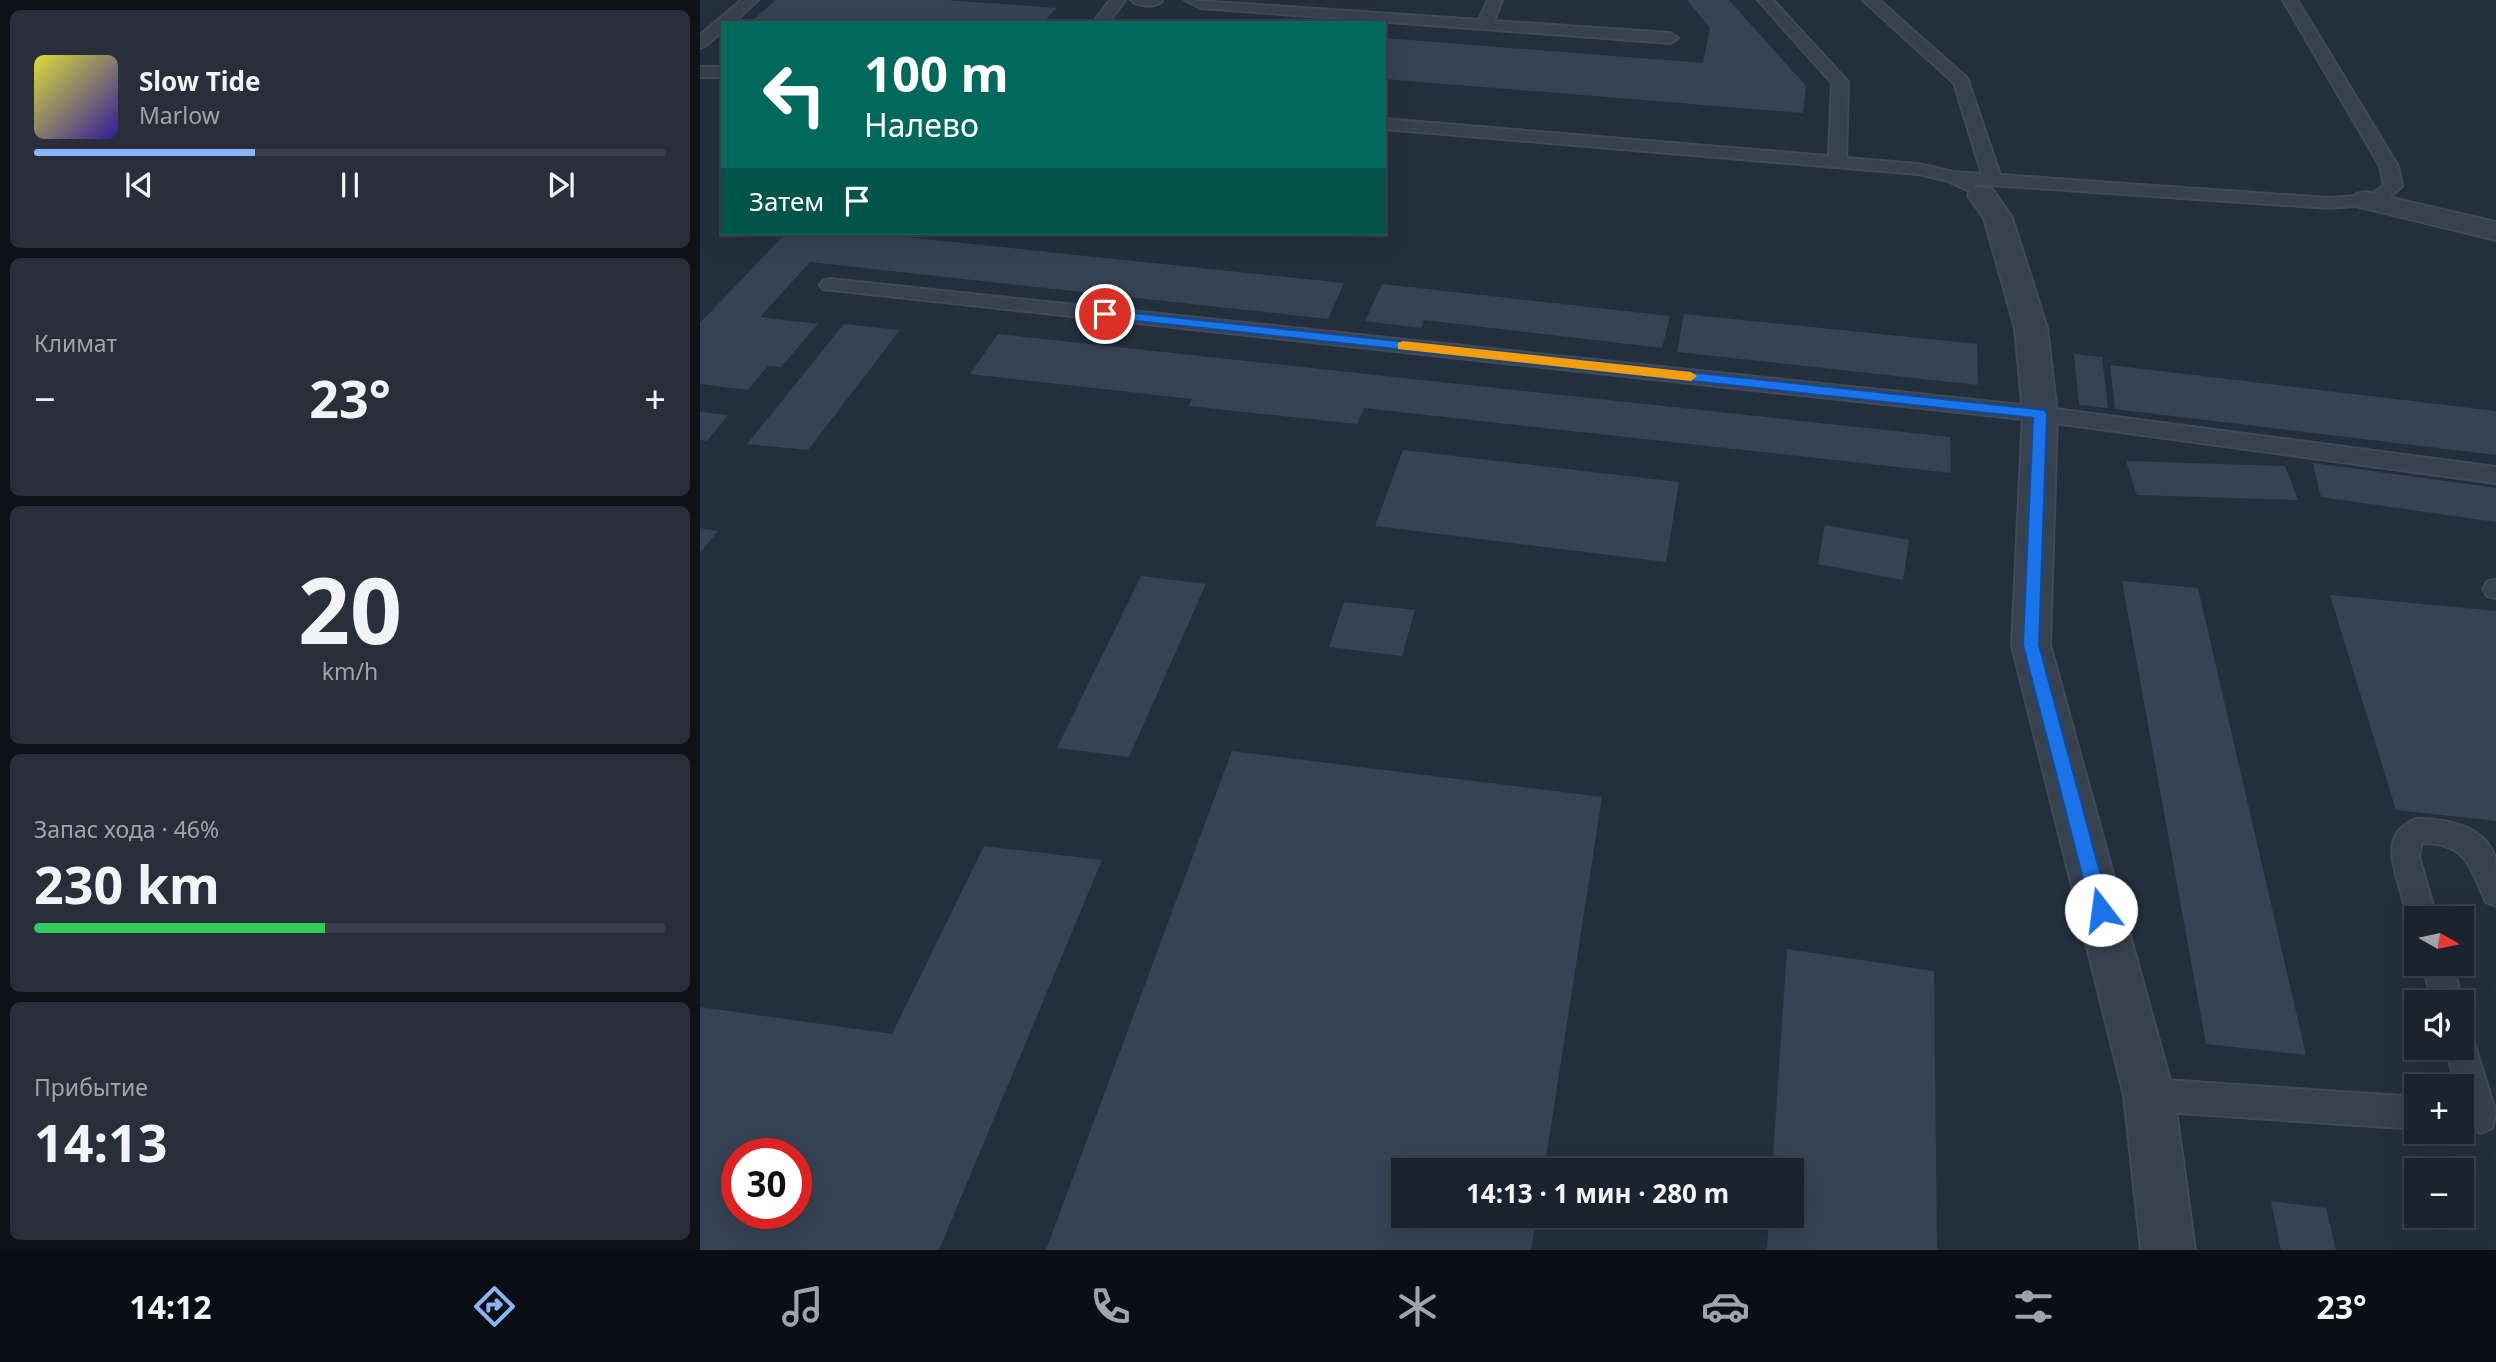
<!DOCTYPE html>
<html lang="ru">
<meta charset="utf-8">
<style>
body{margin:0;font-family:"Noto Sans",sans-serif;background:#282f3a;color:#f1f3f6;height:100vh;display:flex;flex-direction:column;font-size:26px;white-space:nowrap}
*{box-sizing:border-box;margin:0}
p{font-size:23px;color:#a0a4aa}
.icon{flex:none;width:38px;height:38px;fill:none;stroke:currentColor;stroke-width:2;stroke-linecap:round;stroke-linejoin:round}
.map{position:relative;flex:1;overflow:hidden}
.details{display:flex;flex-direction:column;gap:10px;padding:10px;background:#0f1319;width:700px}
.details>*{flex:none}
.top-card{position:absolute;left:21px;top:21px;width:665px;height:214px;border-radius:0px;box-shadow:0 7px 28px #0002,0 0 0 2px #39404a;background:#00695c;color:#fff;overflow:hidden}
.needle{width:46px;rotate:99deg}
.buttons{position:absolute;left:1704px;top:906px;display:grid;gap:14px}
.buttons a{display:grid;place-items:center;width:70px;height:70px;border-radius:0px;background:#1b232e;box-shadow:0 7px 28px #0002,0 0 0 2px #39404a;font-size:35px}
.speed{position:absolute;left:21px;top:1138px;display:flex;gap:14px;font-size:35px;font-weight:700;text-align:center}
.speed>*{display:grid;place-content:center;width:91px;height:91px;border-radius:50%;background:#1b232e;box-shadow:0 7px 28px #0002,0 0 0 2px #39404a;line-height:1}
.speed .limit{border:10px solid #d22;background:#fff;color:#111}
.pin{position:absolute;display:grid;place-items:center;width:60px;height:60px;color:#fff;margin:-30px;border:4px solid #fff;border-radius:50%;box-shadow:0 2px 7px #0007}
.me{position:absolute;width:77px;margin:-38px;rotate:345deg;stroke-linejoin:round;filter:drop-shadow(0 0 5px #0008)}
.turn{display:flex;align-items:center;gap:24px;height:147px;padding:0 28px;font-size:32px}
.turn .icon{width:91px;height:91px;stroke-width:2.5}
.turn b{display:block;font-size:49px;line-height:60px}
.then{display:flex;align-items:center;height:66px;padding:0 28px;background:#0003;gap:14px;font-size:26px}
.big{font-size:52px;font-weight:700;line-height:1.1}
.details .tile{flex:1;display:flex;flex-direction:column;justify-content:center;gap:10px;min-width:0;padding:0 24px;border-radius:10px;background:#282f3a}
.details .dial{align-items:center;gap:0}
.dial b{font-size:91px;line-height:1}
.song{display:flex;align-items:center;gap:21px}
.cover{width:84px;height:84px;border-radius:10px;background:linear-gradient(135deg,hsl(60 70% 55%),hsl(250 70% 35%))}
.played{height:7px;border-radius:4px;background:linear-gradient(90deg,#8ab4f8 35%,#39404a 35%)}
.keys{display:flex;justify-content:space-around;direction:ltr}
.heat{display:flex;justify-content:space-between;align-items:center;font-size:38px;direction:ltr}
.charge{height:10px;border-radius:5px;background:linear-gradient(90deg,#34c759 46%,#39404a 0)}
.trip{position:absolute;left:691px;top:1158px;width:413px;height:70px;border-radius:0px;background:#1b232e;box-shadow:0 7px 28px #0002,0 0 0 2px #39404a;font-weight:700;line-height:70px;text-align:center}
.tabs{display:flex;height:112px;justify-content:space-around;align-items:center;background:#0b0e12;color:#a0a4aa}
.tabs .icon{width:49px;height:49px}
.tabs .on{color:#8ab4f8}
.tabs b{font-size:32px;color:#f1f3f6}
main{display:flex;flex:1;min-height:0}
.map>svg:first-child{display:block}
.building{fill:#364354;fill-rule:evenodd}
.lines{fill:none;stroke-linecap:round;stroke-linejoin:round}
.lane-casing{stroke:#414a57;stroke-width:4}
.street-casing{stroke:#414a57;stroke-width:4}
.lane{fill:#38414e;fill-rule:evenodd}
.street{fill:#38414e;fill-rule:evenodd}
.route{fill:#1a73e8;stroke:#114b97;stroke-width:2}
.slow{fill:#f59e0b}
</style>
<main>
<section class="details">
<div class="tile">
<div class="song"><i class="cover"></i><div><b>Slow Tide</b><p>Marlow</p></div></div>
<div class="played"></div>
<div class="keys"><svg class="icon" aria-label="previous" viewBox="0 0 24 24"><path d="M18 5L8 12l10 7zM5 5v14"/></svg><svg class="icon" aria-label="pause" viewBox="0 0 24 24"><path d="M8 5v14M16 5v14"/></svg><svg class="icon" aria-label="next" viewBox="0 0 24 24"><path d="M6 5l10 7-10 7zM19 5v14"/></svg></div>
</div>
<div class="tile"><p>Климат</p>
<div class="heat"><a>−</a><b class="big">23°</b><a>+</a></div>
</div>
<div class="tile dial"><b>20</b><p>km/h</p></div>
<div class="tile"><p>Запас хода · 46%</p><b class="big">230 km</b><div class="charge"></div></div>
<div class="tile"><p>Прибытие</p><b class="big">14:13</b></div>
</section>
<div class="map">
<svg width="1796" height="1250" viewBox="0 0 1796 1250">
<rect width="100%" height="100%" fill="#242f3e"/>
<g class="building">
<path d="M76,0H246L356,8L343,23H50Z"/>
<path d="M987,0H1029L1106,86L1103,113L684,79V38L1003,63L1010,28Z"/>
<path d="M86,233H167L644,283L628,319L110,262L60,317L118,324L81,367L68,366L48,390L0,384V323Z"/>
<path d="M682,284L970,316L962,348L724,320L721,328L665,321Z"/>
<path d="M984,314L1277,344L1278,385L977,352Z"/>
<path d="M144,324L200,330L108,450L47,444Z"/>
<path d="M298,334L1250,437L1251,473L664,408L657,424L489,406L492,399L270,374Z"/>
<path d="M1374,354L1402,357L1408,408L1379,405Z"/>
<path d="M1410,365L1796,411V455L1415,409Z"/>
<path d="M0,412L28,415L7,441L0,440Z"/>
<path d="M703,450L979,482L966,562L675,526Z"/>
<path d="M1426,461L1585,466L1598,500L1437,495Z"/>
<path d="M1613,463L1796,488V522L1621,497Z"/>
<path d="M1125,525L1209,540L1203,580L1118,564Z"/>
<path d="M0,528L18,531L0,553Z"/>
<path d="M441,576L506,584L429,757L357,748Z"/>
<path d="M1422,581L1498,588L1606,1055L1506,1044Z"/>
<path d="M1630,595L1796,611V821L1696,810Z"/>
<path d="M644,602L715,610L702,656L629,647Z"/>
<path d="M532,751L902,797L844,1171H704V1216H837L831,1250H346Z"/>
<path d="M284,846L402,860L239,1250H0V1007L192,1034ZM37,1153H96V1213H37Z"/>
<path d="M1087,949L1234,971L1237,1250H1067L1069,1216H1092V1171H1072Z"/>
<path d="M1571,1201L1626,1208L1636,1250H1581Z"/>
</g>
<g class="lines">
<defs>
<g id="lane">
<path d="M42,0H58L33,23H23V31L5,46L0,48V35Z"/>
<path d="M410,0H425L408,23H393Z"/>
<path d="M431,0H462V1C456,8 437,7 431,0Z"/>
<path d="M485,0L779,20L788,0H802L794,21L970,33L978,38L970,43L501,8Z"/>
<path d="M1058,0H1073L1148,82L1146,158L1218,164L1254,172L1282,174L1254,83L1163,0H1179L1267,78L1300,175L1629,198L1671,195L1684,185L1680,166L1583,0H1597L1698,166L1702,186L1682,204L1629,208L1275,184L1273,189L1267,190L1248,181L1218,174L684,129V119L1129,156L1132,83Z"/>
<rect x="0" y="67" width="23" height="10"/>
<path d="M130,279L1340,407L1796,467V483L1340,421L123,289L120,285L123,281Z"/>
<path d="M1795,580H1796V598L1787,596L1783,589L1787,582Z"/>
<path d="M1716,819C1745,819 1784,825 1795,857C1796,870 1796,892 1796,906L1786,902C1770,867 1767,843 1722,843L1719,857L1737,919H1717V930L1713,929C1707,915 1703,900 1699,885C1691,859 1684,831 1716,819Z"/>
<path d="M1722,964H1752L1763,1003L1762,1005V1003H1733Z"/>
<path d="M1762,1033L1772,1037L1796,1113L1792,1128L1781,1133L1770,1128L1762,1107V1087H1756L1746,1048H1762Z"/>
<path d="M1449,1079L1717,1097V1129L1449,1111L1438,1106L1433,1095L1438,1084Z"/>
</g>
<g id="street">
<path d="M1282,187L1292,189L1312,218L1347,328L1357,414L1350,645L1474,1095L1495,1250H1441L1424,1095L1312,645L1323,414L1315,328L1284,218L1268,195L1272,189Z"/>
<path d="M1666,192L1796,222V240L1656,206L1652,200L1656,194Z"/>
</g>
</defs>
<use href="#lane" class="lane-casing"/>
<use href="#street" class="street-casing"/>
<use href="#lane" class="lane"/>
<use href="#street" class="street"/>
</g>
<path class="route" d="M405,310L1345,410L1347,414L1339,645L1410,910L1407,916L1401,918L1394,916L1391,910L1323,645L1333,418L400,317V311Z"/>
<path class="slow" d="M703,341L991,372L997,376L991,381L698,349V343Z"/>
</svg>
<div class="buttons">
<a><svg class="needle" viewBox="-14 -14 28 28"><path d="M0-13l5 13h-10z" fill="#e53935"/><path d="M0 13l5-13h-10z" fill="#a0a4aa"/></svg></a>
<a><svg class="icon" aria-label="sound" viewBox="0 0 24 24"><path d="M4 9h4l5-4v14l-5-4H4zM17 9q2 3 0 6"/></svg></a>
<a>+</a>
<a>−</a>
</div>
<div class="speed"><div class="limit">30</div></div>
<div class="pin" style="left:405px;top:314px;background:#d93025"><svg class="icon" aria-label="arrive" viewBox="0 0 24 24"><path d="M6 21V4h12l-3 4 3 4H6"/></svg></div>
<svg class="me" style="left:1401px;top:910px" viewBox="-20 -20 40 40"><circle r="19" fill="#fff"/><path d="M0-13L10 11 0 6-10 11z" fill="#1a73e8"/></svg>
<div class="trip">14:13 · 1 мин · 280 m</div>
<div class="top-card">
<div class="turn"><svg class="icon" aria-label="left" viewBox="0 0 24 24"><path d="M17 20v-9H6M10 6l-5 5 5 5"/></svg><div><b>100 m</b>Налево</div></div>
<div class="then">Затем<svg class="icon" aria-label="arrive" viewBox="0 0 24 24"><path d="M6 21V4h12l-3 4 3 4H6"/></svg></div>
</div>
</div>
</main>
<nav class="tabs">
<b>14:12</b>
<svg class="icon on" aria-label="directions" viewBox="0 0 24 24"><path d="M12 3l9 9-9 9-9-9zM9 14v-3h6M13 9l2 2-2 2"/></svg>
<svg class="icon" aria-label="music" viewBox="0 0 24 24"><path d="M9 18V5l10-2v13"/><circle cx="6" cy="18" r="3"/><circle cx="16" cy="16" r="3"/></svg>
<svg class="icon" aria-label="phone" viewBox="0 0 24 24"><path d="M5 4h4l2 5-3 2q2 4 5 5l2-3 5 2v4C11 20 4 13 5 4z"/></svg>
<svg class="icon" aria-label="climate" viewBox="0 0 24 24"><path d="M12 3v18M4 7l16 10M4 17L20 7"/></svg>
<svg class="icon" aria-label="car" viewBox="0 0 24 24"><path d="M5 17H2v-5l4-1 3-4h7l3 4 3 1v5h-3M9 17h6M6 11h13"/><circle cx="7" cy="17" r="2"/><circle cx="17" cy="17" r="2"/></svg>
<svg class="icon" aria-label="filters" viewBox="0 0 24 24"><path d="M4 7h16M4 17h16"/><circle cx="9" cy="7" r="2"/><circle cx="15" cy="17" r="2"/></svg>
<b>23°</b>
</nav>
